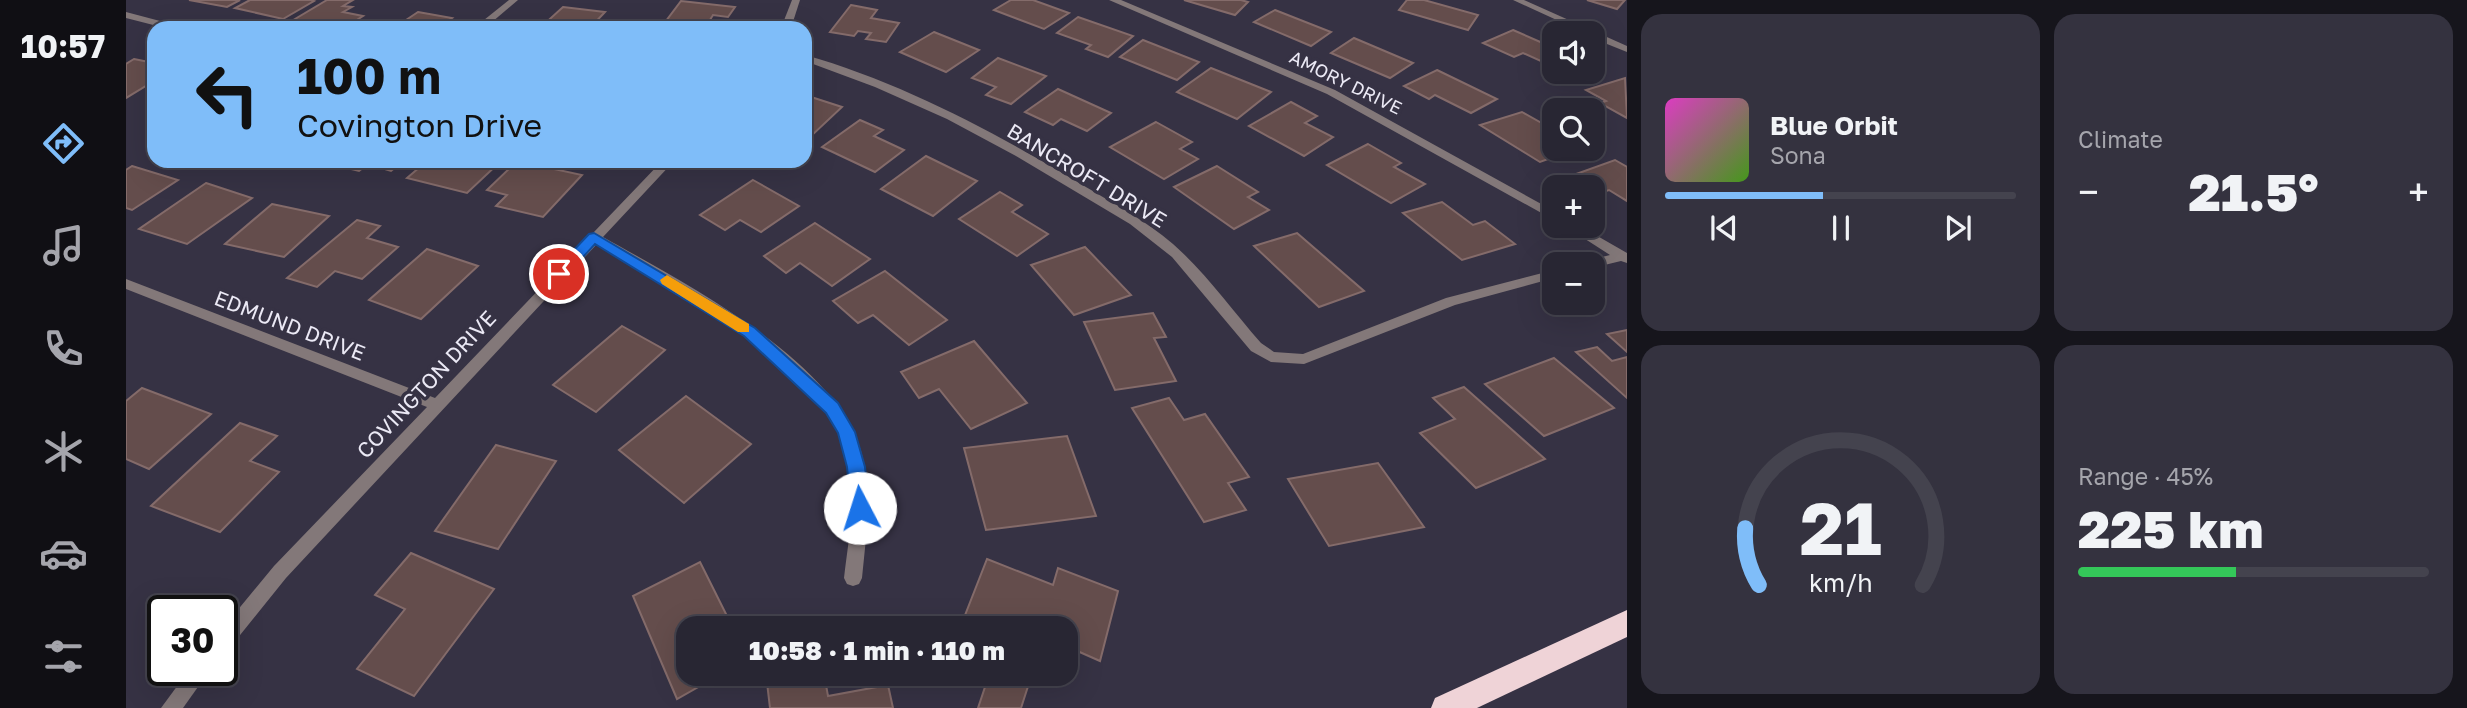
<!DOCTYPE html>
<meta charset="utf-8">
<style>
body{margin:0;font-family:"Golos Text",sans-serif;background:#34323f;color:#f1f3f6;height:100vh;display:flex;flex-direction:column;font-size:26px;white-space:nowrap}
*{box-sizing:border-box;margin:0}
p{font-size:23px;color:#a5a5ac}
.icon{flex:none;width:38px;height:38px;fill:none;stroke:currentColor;stroke-width:2;stroke-linecap:round;stroke-linejoin:round}
.map{position:relative;flex:1;overflow:hidden}
.sheet{display:flex;flex-direction:column;gap:14px;padding:14px;background:#16151c;width:840px}
.sheet>*{flex:none}
.hud{position:absolute;left:21px;top:21px;width:665px;height:147px;border-radius:21px;box-shadow:0 7px 28px #0002,0 0 0 2px #44434e;background:#7fbdf9;color:#111;overflow:hidden}
.buttons{position:absolute;left:1416px;top:21px;display:grid;gap:14px}
.buttons a{display:grid;place-items:center;width:63px;height:63px;border-radius:14px;background:#282633;box-shadow:0 7px 28px #0002,0 0 0 2px #44434e;font-size:35px}
.speed{position:absolute;left:21px;top:595px;display:flex;gap:14px;font-size:35px;font-weight:700;text-align:center}
.speed>*{display:grid;place-content:center;width:91px;height:91px;border-radius:50%;background:#282633;box-shadow:0 7px 28px #0002,0 0 0 2px #44434e;line-height:1}
.speed .limit{border:4px solid #111;border-radius:10px;background:#fff;color:#111}
.pin{position:absolute;display:grid;place-items:center;width:60px;height:60px;color:#fff;margin:-30px;border:4px solid #fff;border-radius:50%;box-shadow:0 2px 7px #0007}
.me{position:absolute;width:77px;margin:-38px;rotate:355deg;stroke-linejoin:round;filter:drop-shadow(0 0 5px #0008)}
.turn{display:flex;align-items:center;gap:24px;height:147px;padding:0 35px;font-size:32px}
.turn .icon{width:91px;height:91px;stroke-width:2.5}
.turn b{display:block;font-size:49px;line-height:60px}
.big{font-size:52px;font-weight:800;line-height:1.1}
.sheet .card{flex:1;display:flex;flex-direction:column;justify-content:center;gap:10px;min-width:0;padding:0 24px;border-radius:21px;background:#34323f}
.sheet .dial{align-items:center;gap:0}
.dial svg{height:182px;overflow:visible;fill:none;stroke:#44434e;stroke-width:7;stroke-linecap:round;text-anchor:middle}
.dial text{fill:#f1f3f6;stroke:none}
.song{display:flex;align-items:center;gap:21px}
.cover{width:84px;height:84px;border-radius:10px;background:linear-gradient(135deg,hsl(310 70% 55%),hsl(100 70% 35%))}
.played{height:7px;border-radius:4px;background:linear-gradient(90deg,#7fbdf9 45%,#44434e 45%)}
.keys{display:flex;justify-content:space-around;direction:ltr}
.heat{display:flex;justify-content:space-between;align-items:center;font-size:38px;direction:ltr}
.charge{height:10px;border-radius:5px;background:linear-gradient(90deg,#34c759 45%,#44434e 0)}
.sheet .tiles{flex:1;display:grid;gap:14px;grid-template-columns:repeat(2,1fr)}
.trip{position:absolute;left:550px;top:616px;width:402px;height:70px;border-radius:21px;background:#282633;box-shadow:0 7px 28px #0002,0 0 0 2px #44434e;font-weight:800;line-height:70px;text-align:center}
main{display:flex;flex:1;min-height:0}
.tabs{display:flex;flex-direction:column;width:126px;justify-content:space-around;align-items:center;background:#100f14;color:#a5a5ac}
.tabs .icon{width:49px;height:49px}
.tabs .selected{color:#7fbdf9}
.tabs b{font-size:32px;color:#f1f3f6}
.map>svg:first-child{display:block}
.building{fill:#644d4c;stroke:#846b6a;stroke-width:2}
.lines{fill:none;stroke-linecap:round;stroke-linejoin:round}
.street{fill:#837879;fill-rule:evenodd}
.highway{fill:#efd3d7;fill-rule:evenodd}
.route{fill:#1a73e8;stroke:#114b97;stroke-width:2}
.slow{fill:#f59e0b}
.labels{text-anchor:middle;dominant-baseline:central;stroke-width:7;stroke-linejoin:round;paint-order:stroke}
.far-street-label{font-size:18px;fill:#ebe9f5;stroke:#363244}
.street-label{font-size:21px;fill:#ebe9f5;stroke:#363244}
</style>
<main>
<nav class="tabs">
<b>10:57</b>
<svg class="icon selected" aria-label="directions" viewBox="0 0 24 24"><path d="M12 3l9 9-9 9-9-9zM9 14v-3h6M13 9l2 2-2 2"/></svg>
<svg class="icon" aria-label="music" viewBox="0 0 24 24"><path d="M9 18V5l10-2v13"/><circle cx="6" cy="18" r="3"/><circle cx="16" cy="16" r="3"/></svg>
<svg class="icon" aria-label="phone" viewBox="0 0 24 24"><path d="M5 4h4l2 5-3 2q2 4 5 5l2-3 5 2v4C11 20 4 13 5 4z"/></svg>
<svg class="icon" aria-label="climate" viewBox="0 0 24 24"><path d="M12 3v18M4 7l16 10M4 17L20 7"/></svg>
<svg class="icon" aria-label="car" viewBox="0 0 24 24"><path d="M5 17H2v-5l4-1 3-4h7l3 4 3 1v5h-3M9 17h6M6 11h13"/><circle cx="7" cy="17" r="2"/><circle cx="17" cy="17" r="2"/></svg>
<svg class="icon" aria-label="filters" viewBox="0 0 24 24"><path d="M4 7h16M4 17h16"/><circle cx="9" cy="7" r="2"/><circle cx="15" cy="17" r="2"/></svg>
</nav>
<div class="map">
<svg width="1501" height="708" viewBox="0 0 1501 708">
<rect width="100%" height="100%" fill="#363244"/>
<g class="building">
<path d="M63,0H114L101,7Z"/>
<path d="M124,0H185L188,1L157,19L109,8Z"/>
<path d="M201,0H227L217,6L226,7L217,12L237,16L218,28H193L164,22Z"/>
<path d="M885,0H907L943,13L918,29L868,10Z"/>
<path d="M1058,0H1115L1122,2L1109,15Z"/>
<path d="M1281,0H1298L1352,15L1342,30L1273,10Z"/>
<path d="M1461,0H1499L1491,9Z"/>
<path d="M555,1L609,7L602,17L587,15L579,28L537,25Z"/>
<path d="M725,5L751,10L745,18L773,23L760,42L740,39L745,33L732,31L728,36L704,32Z"/>
<path d="M437,7L479,12L464,28H414Z"/>
<path d="M1149,10L1205,32L1185,46L1128,22Z"/>
<path d="M292,12L326,18L312,28H246L257,21L274,24Z"/>
<path d="M952,17L1007,36L982,57L960,49L965,45L931,33Z"/>
<path d="M1387,30L1428,48V67L1397,53L1388,57L1357,43Z"/>
<path d="M808,32L853,50L820,72L774,52Z"/>
<path d="M1228,38L1287,63L1264,78L1205,53Z"/>
<path d="M1017,40L1073,62L1051,80L994,57Z"/>
<path d="M872,58L920,76L885,104L860,95L870,87L846,78Z"/>
<path d="M8,59L28,63L22,68L28,69V81L0,98V64Z"/>
<path d="M1085,68L1145,92L1111,119L1051,92Z"/>
<path d="M1311,70L1371,99L1345,113L1309,95L1303,99L1278,86Z"/>
<path d="M1499,78L1501,118L1474,103L1480,101L1460,90Z"/>
<path d="M932,89L985,113L961,131L935,119L927,125L899,112Z"/>
<path d="M679,95L716,107L683,138L679,137Z"/>
<path d="M1165,102L1191,116L1179,123L1207,137L1178,156L1123,126Z"/>
<path d="M1396,112L1428,130V149H1450L1414,162L1354,125Z"/>
<path d="M734,120L757,130L748,136L778,150L749,172L696,147Z"/>
<path d="M1030,122L1066,142L1054,149L1072,159L1038,179L984,147Z"/>
<path d="M1242,144L1275,163L1268,167L1299,184L1265,203L1201,165Z"/>
<path d="M800,156L851,181L807,216L755,189Z"/>
<path d="M1489,160L1501,167V201L1483,190L1468,195L1466,187H1455L1439,178Z"/>
<path d="M225,161H277L265,171L242,164L233,171L217,167Z"/>
<path d="M301,161H375L341,193L281,178Z"/>
<path d="M391,161L456,175L417,217L370,206L381,195L361,190Z"/>
<path d="M6,166L52,180L6,210L0,208V170Z"/>
<path d="M1091,166L1132,192L1122,197L1143,210L1108,229L1048,187Z"/>
<path d="M627,180L673,206L635,232L614,220L599,230L574,215Z"/>
<path d="M80,183L126,198L61,244L13,229Z"/>
<path d="M874,192L896,205L886,212L922,234L891,256L833,219Z"/>
<path d="M1316,202L1347,225L1359,221L1389,244L1336,260L1277,213Z"/>
<path d="M146,204L203,216L158,257L99,244Z"/>
<path d="M231,220L254,226L241,238L272,247L236,279L209,271L191,287L161,278Z"/>
<path d="M689,223L744,259L706,286L674,263L660,273L638,256Z"/>
<path d="M1171,233L1238,291L1193,307L1128,246Z"/>
<path d="M959,247L1005,295L948,315L905,265Z"/>
<path d="M301,249L352,266L295,319L243,300Z"/>
<path d="M759,271L821,320L783,345L747,315L732,323L707,301Z"/>
<path d="M1027,313L1040,337L1028,338L1050,381L989,390L958,322Z"/>
<path d="M496,326L539,350L470,412L427,385Z"/>
<path d="M1501,330V352L1481,334Z"/>
<path d="M848,341L901,403L845,429L813,389L793,398L775,372Z"/>
<path d="M1471,347L1486,361L1501,357V398L1450,352Z"/>
<path d="M1428,358L1488,408L1418,436L1359,384Z"/>
<path d="M1338,387L1419,459L1350,488L1294,433L1329,419L1307,398Z"/>
<path d="M16,388L85,414L23,469L0,459V401Z"/>
<path d="M560,396L625,444L558,503L493,450Z"/>
<path d="M1043,398L1058,420L1079,414L1123,477L1102,483L1120,510L1078,522L1006,408Z"/>
<path d="M114,423L151,436L124,461L153,472L94,532L25,506Z"/>
<path d="M941,436L970,516L860,530L838,448Z"/>
<path d="M370,445L430,461L372,549L309,531Z"/>
<path d="M1252,463L1298,527L1203,546L1162,479Z"/>
<path d="M285,553L368,589L288,696L231,669L279,609L249,595Z"/>
<path d="M861,559L927,585L932,568L992,591L974,661L940,646V628H834Z"/>
<path d="M574,562L607,628H562V674H595L551,699L507,596Z"/>
<path d="M640,674H698L702,696L762,685L767,708H644Z"/>
<path d="M838,674H906L895,708H852L860,684Z"/>
</g>
<g class="lines">
<g class="street">
<path d="M383,0H392L359,28H348Z"/>
<path d="M666,0H674L665,28H655Z"/>
<path d="M983,0H995L1209,90L1428,211V220L1201,94Z"/>
<path d="M1387,0H1398L1501,46V52L1466,38V33H1459Z"/>
<path d="M0,12L53,26L55,28H39L0,18Z"/>
<path d="M679,55C775,82 868,132 953,183C985,202 1019,220 1047,244C1080,273 1106,310 1135,343L1148,352L1177,354L1320,298L1428,270V278L1329,305L1178,364L1145,362L1125,351L1046,257L1004,224L890,156L821,119L749,87L679,61Z"/>
<path d="M536,161H548L477,237C555,281 709,360 735,451C747,492 740,536 736,578L733,584L727,586L721,584L718,578C723,535 733,488 718,446C691,366 543,285 471,244L160,578L102,650L96,653V629L148,566L301,407L0,289V279L309,398Z"/>
<path d="M1439,226H1454L1501,253V263L1495,261L1466,268V264H1458L1460,261L1484,255Z"/>
<path d="M63,670H84L57,708H35Z"/>
</g>
<path class="highway" d="M1501,610V637L1351,708H1305L1309,698Z"/>
</g>
<path class="route" d="M468,233L629,328L712,403L729,432L739,467L743,508L741,513H728L725,508L721,467L712,433L700,413L618,336L469,244L438,278H428V271L463,234Z"/>
<path class="slow" d="M541,275L623,324V332H612L536,284L534,280Z"/>
<g class="labels">
<g class="far-street-label">
<text transform="translate(1220 82) rotate(26)">AMORY DRIVE</text>
</g>
<g class="street-label">
<text transform="translate(961 175) rotate(31)">BANCROFT DRIVE</text>
<text transform="translate(164 325) rotate(21)">EDMUND DRIVE</text>
<text transform="translate(300 384) rotate(-47)">COVINGTON DRIVE</text>
</g>
</g>
</svg>
<div class="buttons">
<a><svg class="icon" aria-label="sound" viewBox="0 0 24 24"><path d="M4 9h4l5-4v14l-5-4H4zM17 9q2 3 0 6"/></svg></a>
<a><svg class="icon" aria-label="search" viewBox="0 0 24 24"><circle cx="10" cy="10" r="6"/><path d="M15 15l6 6"/></svg></a>
<a>+</a>
<a>−</a>
</div>
<div class="speed"><div class="limit">30</div></div>
<div class="pin" style="left:433px;top:274px;background:#d93025"><svg class="icon" aria-label="arrive" viewBox="0 0 24 24"><path d="M6 21V4h12l-3 4 3 4H6"/></svg></div>
<svg class="me" style="left:734px;top:508px" viewBox="-20 -20 40 40"><circle r="19" fill="#fff"/><path d="M0-13L10 11 0 6-10 11z" fill="#1a73e8"/></svg>
<div class="trip">10:58 · 1 min · 110 m</div>
<div class="hud">
<div class="turn"><svg class="icon" aria-label="left" viewBox="0 0 24 24"><path d="M17 20v-9H6M10 6l-5 5 5 5"/></svg><div><b>100 m</b>Covington Drive</div></div>
</div>
</div>
<section class="sheet">
<div class="tiles">
<div class="card">
<div class="song"><i class="cover"></i><div><b>Blue Orbit</b><p>Sona</p></div></div>
<div class="played"></div>
<div class="keys"><svg class="icon" aria-label="previous" viewBox="0 0 24 24"><path d="M18 5L8 12l10 7zM5 5v14"/></svg><svg class="icon" aria-label="pause" viewBox="0 0 24 24"><path d="M8 5v14M16 5v14"/></svg><svg class="icon" aria-label="next" viewBox="0 0 24 24"><path d="M6 5l10 7-10 7zM19 5v14"/></svg></div>
</div>
<div class="card"><p>Climate</p>
<div class="heat"><a>−</a><b class="big">21.5°</b><a>+</a></div>
</div>
<div class="card dial"><svg viewBox="0 0 100 80">
<path d="M14 69A42 42 0 1 1 86 69"/>
<path d="M14 69A42 42 0 0 1 8 44" stroke="#7fbdf9"/>
<text x="50" y="56" font-size="32" font-weight="700">21</text>
<text x="50" y="72" font-size="11">km/h</text>
</svg></div>
<div class="card"><p>Range · 45%</p><b class="big">225 km</b><div class="charge"></div></div>
</div>
</section>
</main>
